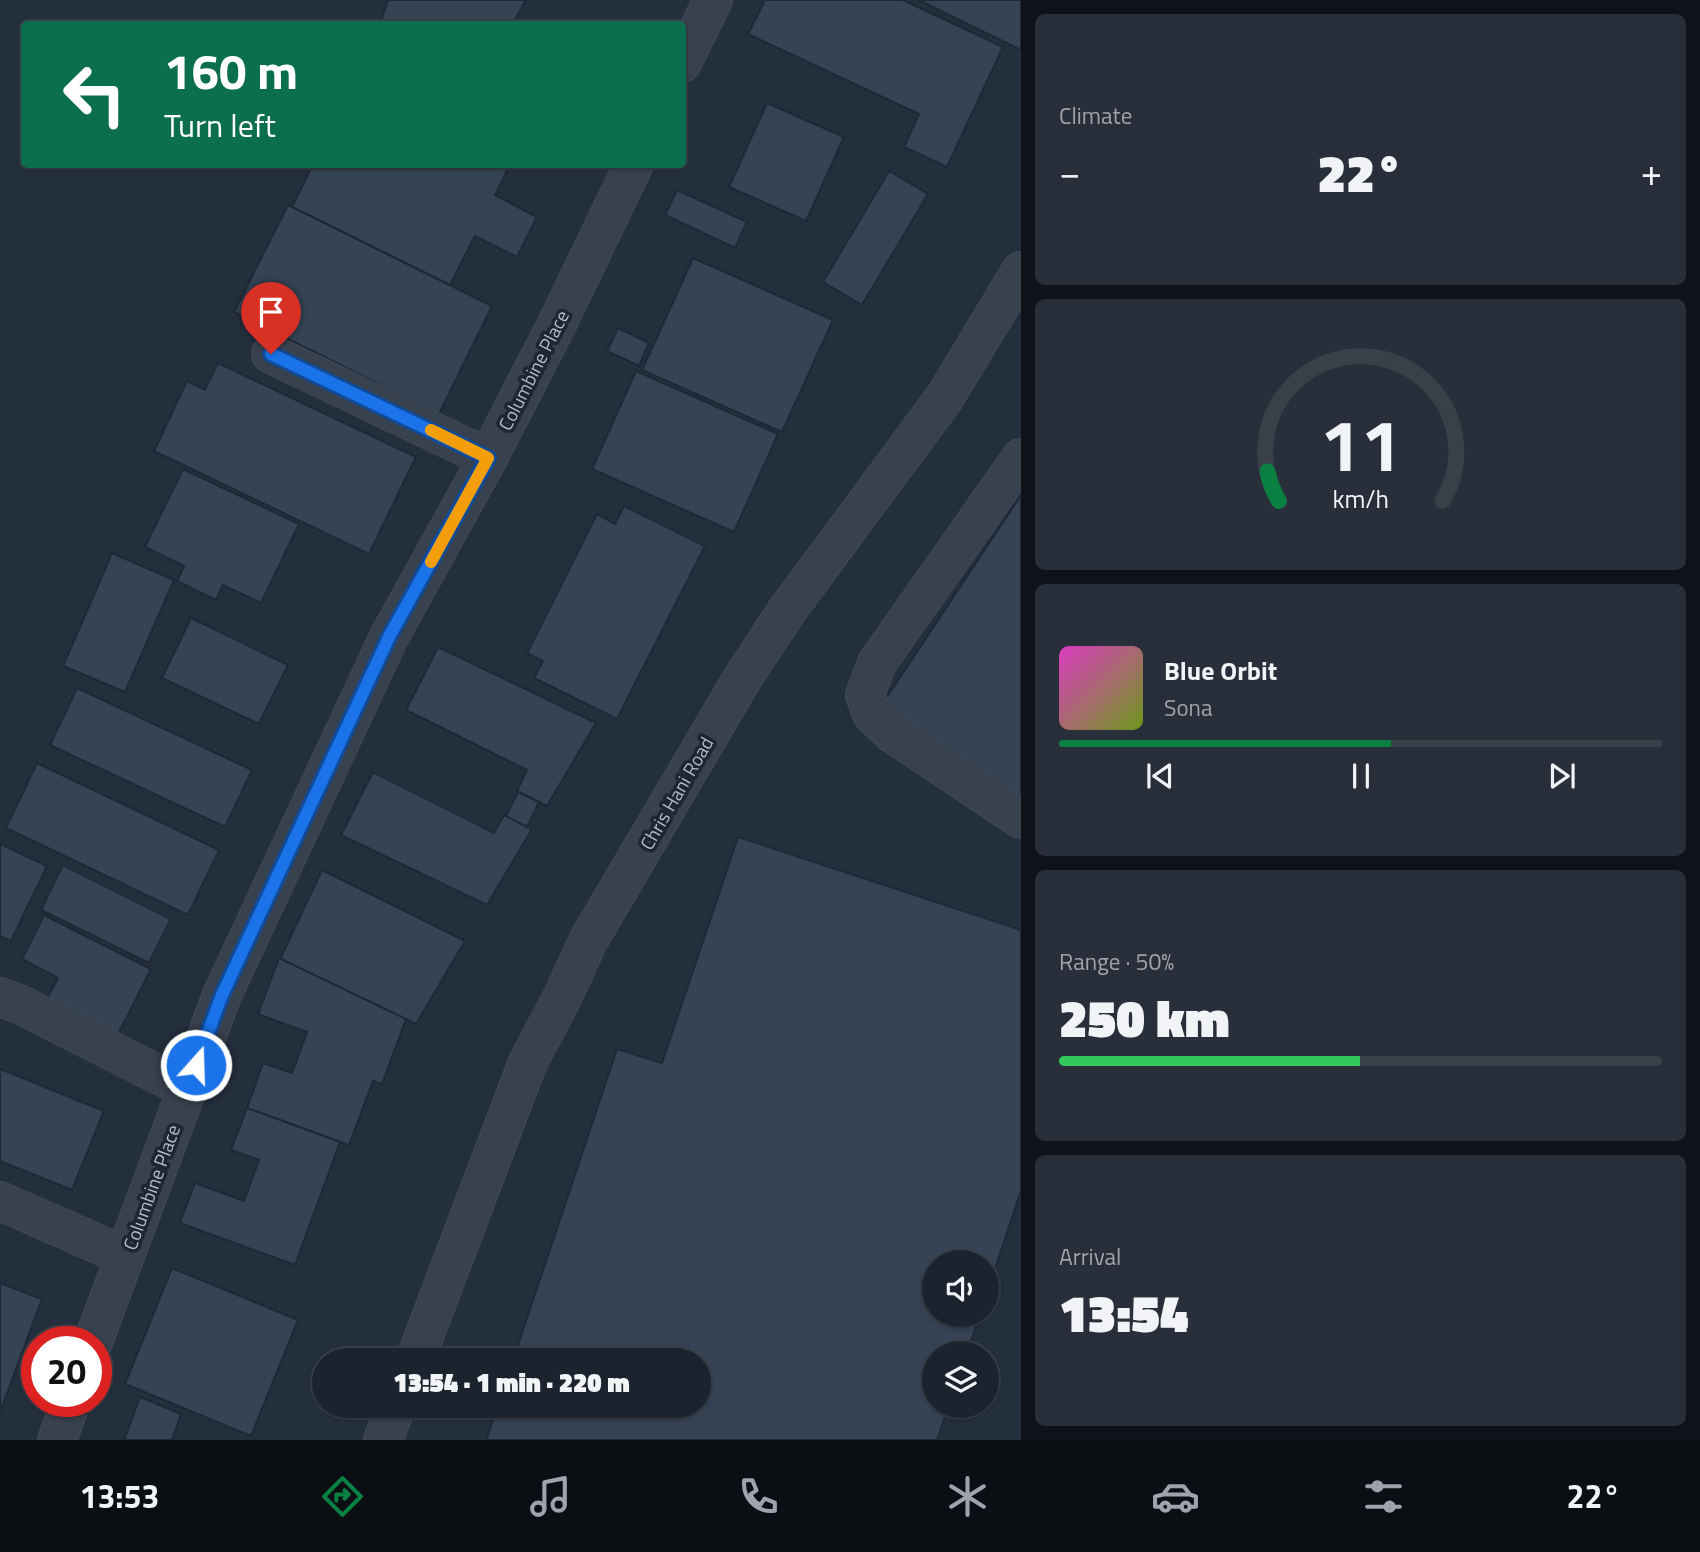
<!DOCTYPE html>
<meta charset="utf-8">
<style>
body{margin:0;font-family:"Titillium Web",sans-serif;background:#282f3a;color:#f1f3f6;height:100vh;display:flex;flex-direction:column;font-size:26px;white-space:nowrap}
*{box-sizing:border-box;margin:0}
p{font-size:23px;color:#a0a4aa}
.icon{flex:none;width:38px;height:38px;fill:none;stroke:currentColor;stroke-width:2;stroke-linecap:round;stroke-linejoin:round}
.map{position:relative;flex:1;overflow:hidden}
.drawer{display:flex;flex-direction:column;gap:14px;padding:14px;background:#0f1319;width:679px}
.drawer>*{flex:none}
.banner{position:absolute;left:21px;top:21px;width:665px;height:147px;border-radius:7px;box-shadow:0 2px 5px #0004,0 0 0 2px #39404a;background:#0b6e4f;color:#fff;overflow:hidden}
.controls{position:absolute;left:922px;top:1250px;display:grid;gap:14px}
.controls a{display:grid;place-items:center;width:77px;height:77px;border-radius:50%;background:#1b232e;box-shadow:0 2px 5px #0004,0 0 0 2px #39404a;font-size:35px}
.speed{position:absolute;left:21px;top:1326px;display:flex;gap:14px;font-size:35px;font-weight:700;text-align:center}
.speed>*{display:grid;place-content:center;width:91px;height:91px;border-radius:50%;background:#1b232e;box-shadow:0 2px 5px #0004,0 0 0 2px #39404a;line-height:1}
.speed .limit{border:10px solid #d22;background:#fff;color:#111}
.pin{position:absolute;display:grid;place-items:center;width:60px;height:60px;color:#fff;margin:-72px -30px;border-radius:50% 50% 50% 0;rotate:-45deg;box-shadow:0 0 7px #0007}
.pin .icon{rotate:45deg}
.me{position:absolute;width:77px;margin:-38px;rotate:20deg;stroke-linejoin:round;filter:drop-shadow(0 0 5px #0008)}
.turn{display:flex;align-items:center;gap:24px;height:147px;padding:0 28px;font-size:32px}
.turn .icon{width:91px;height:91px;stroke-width:2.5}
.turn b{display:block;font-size:49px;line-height:60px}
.big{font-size:52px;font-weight:800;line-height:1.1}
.drawer .card{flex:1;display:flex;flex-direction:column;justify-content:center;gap:10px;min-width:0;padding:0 24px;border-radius:10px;background:#282f3a}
.drawer .dial{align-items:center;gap:0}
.dial svg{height:182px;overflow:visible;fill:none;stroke:#39404a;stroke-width:7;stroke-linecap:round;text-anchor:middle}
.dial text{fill:#f1f3f6;stroke:none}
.song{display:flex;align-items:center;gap:21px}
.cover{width:84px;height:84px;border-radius:10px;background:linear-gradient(135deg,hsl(310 70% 55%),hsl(80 70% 35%))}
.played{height:7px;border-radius:4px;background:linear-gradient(90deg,#0b8043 55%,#39404a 55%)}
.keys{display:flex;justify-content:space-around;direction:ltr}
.heat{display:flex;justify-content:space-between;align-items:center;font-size:38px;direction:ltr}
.charge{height:10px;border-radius:5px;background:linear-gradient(90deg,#34c759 50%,#39404a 0)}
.trip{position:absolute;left:312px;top:1348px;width:399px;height:70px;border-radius:35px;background:#1b232e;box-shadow:0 2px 5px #0004,0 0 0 2px #39404a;font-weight:800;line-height:70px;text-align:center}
.tab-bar{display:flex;height:112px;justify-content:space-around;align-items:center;background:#0b0e12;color:#a0a4aa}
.tab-bar .icon{width:49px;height:49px}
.tab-bar .on{color:#0b8043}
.tab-bar b{font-size:32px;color:#f1f3f6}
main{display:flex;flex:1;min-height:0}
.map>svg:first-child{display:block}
.building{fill:#364354;stroke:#1f2835;stroke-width:2}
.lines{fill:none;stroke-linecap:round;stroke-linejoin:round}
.minor-casing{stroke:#414a57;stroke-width:40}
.minor{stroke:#38414e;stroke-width:38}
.route-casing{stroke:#114b97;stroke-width:18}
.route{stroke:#1a73e8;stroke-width:12}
.slow{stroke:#f59e0b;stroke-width:12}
.labels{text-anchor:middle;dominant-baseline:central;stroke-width:7;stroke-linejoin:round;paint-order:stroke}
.street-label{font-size:19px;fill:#b4bcc9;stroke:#1d2633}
</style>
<main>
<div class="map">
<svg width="1021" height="1440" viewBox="0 0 1021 1440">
<rect width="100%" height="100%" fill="#242f3e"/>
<g class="building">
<path d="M388,0H526L513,24H380Z"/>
<path d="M765,0H903L1003,47L947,167L904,147L919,114L748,34Z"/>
<path d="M919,0H1021V50Z"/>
<path d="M767,103L844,137L806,221L729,187Z"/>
<path d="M313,164H510L495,195L537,217L517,257L475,236L450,285L292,207Z"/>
<path d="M889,171L928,194L862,305L823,282Z"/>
<path d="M677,190L747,222L735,248L665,215Z"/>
<path d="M288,205L492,306L439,414L234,312Z"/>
<path d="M693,258L833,320L782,432L642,370Z"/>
<path d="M618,328L649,343L639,366L607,351Z"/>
<path d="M218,363L416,457L369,554L154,451L187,381L205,390Z"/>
<path d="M636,371L778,434L734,532L592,469Z"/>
<path d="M183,469L299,524L261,603L223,585L216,600L177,581L184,566L145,547Z"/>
<path d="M1021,495V799L881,706Z"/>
<path d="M624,506L705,546L617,719L534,678L543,661L527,653L597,514L615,524Z"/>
<path d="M112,553L174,580L125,692L63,666Z"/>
<path d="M191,618L288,665L259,724L162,678Z"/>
<path d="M438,647L596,723L547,806L517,791L527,770L406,710Z"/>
<path d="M77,688L252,770L225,827L50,745Z"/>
<path d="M37,763L219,850L188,915L6,828Z"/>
<path d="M373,772L494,833L504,815L532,829L487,905L341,835Z"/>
<path d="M518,792L539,802L527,827L506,816Z"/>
<path d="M738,837L1021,930V1191L987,1293V1262H934V1314H980L967,1353H934V1405H949L937,1440H486L498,1405H698V1360H513L617,1049L662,1063Z"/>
<path d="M0,844L47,866L11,941L0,936Z"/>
<path d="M63,865L171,919L149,963L41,910Z"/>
<path d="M322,870L465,941L416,1024L280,959Z"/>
<path d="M44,915L151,969L113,1044L42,1008L58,978L22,959Z"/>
<path d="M279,958L406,1019L382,1084L373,1081L349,1145L247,1108L263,1063L292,1073L307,1032L258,1014Z"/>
<path d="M0,1069L104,1111L72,1190L0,1161Z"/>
<path d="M247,1108L340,1142L295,1265L180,1223L195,1183L244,1201L259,1160L231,1150Z"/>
<path d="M172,1268L298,1320L251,1436L125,1384Z"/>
<path d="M0,1283L42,1299L0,1412Z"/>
<path d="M140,1397L181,1414L172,1440H124Z"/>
</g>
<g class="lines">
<defs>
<g id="minor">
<path d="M682,63L713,0"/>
<path d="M271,354L488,458"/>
<path d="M1021,458L877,663L865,695L872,714L892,733L1021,819"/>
<path d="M0,997L19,1004L187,1089"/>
<path d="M0,1201L125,1256"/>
<path d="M93,1342L222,995L389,637L488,458L557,324L634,164"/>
<path d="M415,1360L528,1062L563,996L588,941L742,679L786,612L945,397L1021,271"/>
<path d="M57,1440L71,1402"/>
<path d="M383,1440L397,1405"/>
</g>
</defs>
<use href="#minor" class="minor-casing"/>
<use href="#minor" class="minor"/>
</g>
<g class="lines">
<defs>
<path id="route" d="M196,1065L222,995L389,637L488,458L271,354"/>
</defs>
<use href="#route" class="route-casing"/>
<use href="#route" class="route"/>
<path class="slow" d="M431,562L488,458L431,430"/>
</g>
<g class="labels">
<g class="street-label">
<text transform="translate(533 370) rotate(-63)">Columbine Place</text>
<text transform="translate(676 793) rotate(-60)">Chris Hani Road</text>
<text transform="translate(151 1187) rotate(-70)">Columbine Place</text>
</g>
</g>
</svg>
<div class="controls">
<a><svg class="icon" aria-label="sound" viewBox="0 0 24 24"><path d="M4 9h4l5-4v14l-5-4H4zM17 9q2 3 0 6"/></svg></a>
<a><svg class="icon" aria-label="layers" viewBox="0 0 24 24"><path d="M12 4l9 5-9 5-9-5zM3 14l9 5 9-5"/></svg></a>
</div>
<div class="speed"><div class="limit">20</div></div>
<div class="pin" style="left:271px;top:354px;background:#d93025"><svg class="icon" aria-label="arrive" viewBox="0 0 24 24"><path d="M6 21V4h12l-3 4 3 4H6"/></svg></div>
<svg class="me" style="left:196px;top:1065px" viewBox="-20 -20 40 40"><circle r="17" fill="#1a73e8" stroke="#fff" stroke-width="3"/><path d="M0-11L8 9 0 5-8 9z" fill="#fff"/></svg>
<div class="trip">13:54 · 1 min · 220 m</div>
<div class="banner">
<div class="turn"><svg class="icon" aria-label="left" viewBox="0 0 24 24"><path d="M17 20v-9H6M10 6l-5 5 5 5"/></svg><div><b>160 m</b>Turn left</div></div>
</div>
</div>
<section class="drawer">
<div class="card"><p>Climate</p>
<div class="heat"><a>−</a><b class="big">22°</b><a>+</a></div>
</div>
<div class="card dial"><svg viewBox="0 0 100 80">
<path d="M14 69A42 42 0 1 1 86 69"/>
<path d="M14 69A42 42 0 0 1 9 56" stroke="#0b8043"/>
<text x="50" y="56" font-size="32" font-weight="700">11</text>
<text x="50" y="72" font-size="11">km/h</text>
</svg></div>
<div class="card">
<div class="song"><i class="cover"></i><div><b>Blue Orbit</b><p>Sona</p></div></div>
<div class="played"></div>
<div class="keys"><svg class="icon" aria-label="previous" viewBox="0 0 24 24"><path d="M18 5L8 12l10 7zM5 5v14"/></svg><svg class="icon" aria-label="pause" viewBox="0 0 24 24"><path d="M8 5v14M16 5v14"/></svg><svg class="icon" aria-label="next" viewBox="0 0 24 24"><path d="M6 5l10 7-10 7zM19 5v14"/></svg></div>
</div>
<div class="card"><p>Range · 50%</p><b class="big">250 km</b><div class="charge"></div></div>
<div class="card"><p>Arrival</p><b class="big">13:54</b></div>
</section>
</main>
<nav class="tab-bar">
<b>13:53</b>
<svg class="icon on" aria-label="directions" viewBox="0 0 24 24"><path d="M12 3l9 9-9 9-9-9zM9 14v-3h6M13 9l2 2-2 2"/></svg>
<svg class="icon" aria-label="music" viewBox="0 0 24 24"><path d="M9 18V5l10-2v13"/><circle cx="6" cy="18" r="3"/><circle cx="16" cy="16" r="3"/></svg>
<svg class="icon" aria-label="phone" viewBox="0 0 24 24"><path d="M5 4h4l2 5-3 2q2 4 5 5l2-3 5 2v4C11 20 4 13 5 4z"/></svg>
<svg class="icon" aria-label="climate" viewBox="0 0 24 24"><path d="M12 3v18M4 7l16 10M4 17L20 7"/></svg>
<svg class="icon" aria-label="car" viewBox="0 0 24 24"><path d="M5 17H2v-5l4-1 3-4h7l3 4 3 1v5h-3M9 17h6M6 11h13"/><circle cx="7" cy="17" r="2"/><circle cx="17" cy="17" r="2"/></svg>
<svg class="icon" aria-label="filters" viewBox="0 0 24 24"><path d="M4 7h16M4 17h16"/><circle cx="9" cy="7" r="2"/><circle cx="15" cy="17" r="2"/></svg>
<b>22°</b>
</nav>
